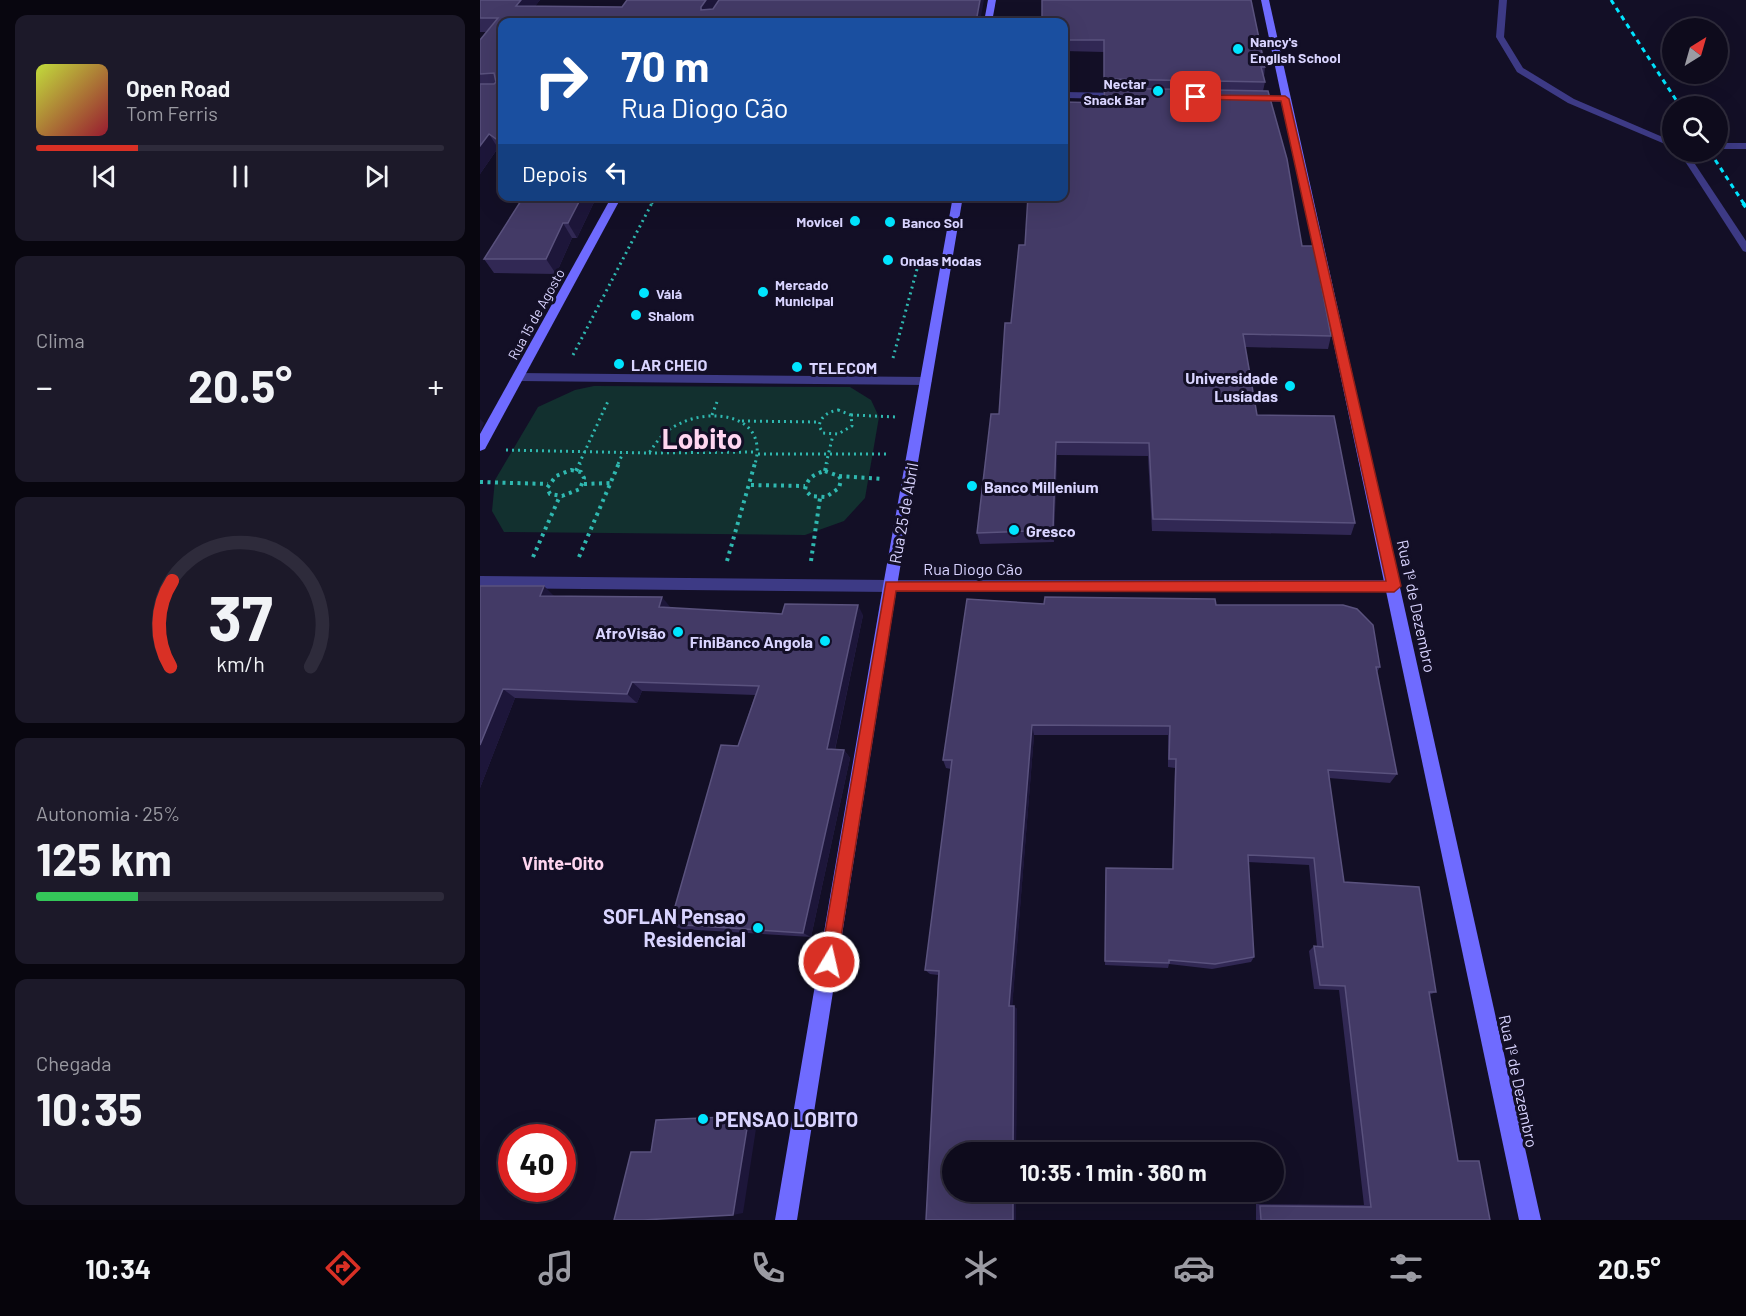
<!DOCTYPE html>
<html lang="pt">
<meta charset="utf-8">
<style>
body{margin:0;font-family:Barlow,sans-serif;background:#1c1929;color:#f1f3f6;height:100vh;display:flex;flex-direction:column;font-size:22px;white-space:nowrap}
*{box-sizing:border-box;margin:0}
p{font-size:20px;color:#9b9ba3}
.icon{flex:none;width:33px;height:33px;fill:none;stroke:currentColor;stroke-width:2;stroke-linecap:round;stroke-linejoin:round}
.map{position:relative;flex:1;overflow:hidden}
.side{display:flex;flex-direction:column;gap:15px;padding:15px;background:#08060f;width:480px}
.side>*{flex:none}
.guide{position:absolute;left:18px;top:18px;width:570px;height:183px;border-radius:12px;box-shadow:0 6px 24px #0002,0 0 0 2px #2e2b3b;background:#1a4fa0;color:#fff;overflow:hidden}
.needle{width:39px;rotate:37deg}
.fabs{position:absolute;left:1182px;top:18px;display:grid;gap:12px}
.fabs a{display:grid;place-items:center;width:66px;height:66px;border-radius:50%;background:#0e0b1c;box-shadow:0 6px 24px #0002,0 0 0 2px #2e2b3b;font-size:30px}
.speed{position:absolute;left:18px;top:1124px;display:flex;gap:12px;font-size:30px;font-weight:700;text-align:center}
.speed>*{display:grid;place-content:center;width:78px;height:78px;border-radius:50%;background:#0e0b1c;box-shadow:0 6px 24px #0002,0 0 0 2px #2e2b3b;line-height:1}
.speed .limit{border:9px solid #d22;background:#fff;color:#111}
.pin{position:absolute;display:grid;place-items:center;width:51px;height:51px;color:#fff;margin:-26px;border-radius:12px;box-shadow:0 3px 9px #0006}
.me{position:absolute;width:66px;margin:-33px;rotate:9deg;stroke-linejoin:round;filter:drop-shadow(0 0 4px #0008)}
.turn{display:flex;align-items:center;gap:21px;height:126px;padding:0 24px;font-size:27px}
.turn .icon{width:78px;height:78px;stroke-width:2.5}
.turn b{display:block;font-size:42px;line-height:51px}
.then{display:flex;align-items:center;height:57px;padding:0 24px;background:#0003;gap:12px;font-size:22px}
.big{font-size:45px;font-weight:700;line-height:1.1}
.side .card{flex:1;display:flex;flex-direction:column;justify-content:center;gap:9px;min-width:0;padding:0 21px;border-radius:12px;background:#1c1929}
.side .dial{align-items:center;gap:0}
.dial svg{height:156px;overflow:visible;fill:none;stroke:#2e2b3b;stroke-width:7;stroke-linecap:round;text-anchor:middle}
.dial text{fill:#f1f3f6;stroke:none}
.song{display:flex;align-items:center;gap:18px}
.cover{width:72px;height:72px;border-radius:9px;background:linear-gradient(135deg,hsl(70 70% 55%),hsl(350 70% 35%))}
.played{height:6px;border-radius:3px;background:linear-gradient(90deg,#d93025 25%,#2e2b3b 25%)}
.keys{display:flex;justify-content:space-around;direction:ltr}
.heat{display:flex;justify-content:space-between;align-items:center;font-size:33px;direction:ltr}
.charge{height:9px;border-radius:4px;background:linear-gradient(90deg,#34c759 25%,#2e2b3b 0)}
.trip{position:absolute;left:462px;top:1142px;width:342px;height:60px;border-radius:30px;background:#0e0b1c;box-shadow:0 6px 24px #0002,0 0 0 2px #2e2b3b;font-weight:700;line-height:60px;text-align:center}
.tabs{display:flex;height:96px;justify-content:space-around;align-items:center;background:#06040b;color:#9b9ba3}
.tabs .icon{width:42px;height:42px}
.tabs .on{color:#d93025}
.tabs b{font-size:27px;color:#f1f3f6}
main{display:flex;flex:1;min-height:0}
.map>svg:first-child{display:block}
.green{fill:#12302f}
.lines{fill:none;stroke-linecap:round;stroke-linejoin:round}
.path-far2{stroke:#2fb8b0;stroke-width:2;stroke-dasharray:1.5 3;stroke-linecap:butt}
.path-far1{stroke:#2fb8b0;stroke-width:3;stroke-dasharray:2 4;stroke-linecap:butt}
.path{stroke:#2fb8b0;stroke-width:4;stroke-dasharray:3 4.5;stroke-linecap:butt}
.lane{fill:#3d3a85;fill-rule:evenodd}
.street{fill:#3d3a85;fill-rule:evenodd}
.secondary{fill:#6f6bff;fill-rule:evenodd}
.rail-far1{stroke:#00e5ff;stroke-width:3;stroke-dasharray:5 4.5;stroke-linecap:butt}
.rail{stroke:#00e5ff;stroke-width:4;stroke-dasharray:7 6;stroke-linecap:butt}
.wall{fill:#312854}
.shaded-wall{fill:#1d163a}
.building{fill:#433a66;stroke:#5a527e;stroke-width:1.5}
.route{fill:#d93025;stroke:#8d1f18;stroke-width:1.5}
.poi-dot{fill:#00e5ff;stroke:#130f26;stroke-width:2}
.labels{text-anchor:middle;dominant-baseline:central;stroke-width:6;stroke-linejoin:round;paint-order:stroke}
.far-poi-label{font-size:14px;font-weight:bold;fill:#d9d4ff;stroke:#130f26;text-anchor:start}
.far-street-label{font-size:14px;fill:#d9d4ff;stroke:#130f26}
.poi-label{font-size:16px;font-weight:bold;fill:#d9d4ff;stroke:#130f26;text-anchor:start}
.street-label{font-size:16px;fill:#d9d4ff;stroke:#130f26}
.neighbourhood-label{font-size:18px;font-weight:bold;fill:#ffd6f0;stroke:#130f26}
.near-poi-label{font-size:20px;font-weight:bold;fill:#d9d4ff;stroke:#130f26;text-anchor:end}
.town-label{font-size:28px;font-weight:bold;fill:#ffd6f0;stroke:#130f26}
</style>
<main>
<section class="side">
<div class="card">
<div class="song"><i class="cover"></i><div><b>Open Road</b><p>Tom Ferris</p></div></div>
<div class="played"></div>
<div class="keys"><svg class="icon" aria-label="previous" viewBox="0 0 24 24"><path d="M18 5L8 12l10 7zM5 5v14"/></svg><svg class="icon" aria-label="pause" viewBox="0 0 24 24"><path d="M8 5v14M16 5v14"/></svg><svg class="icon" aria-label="next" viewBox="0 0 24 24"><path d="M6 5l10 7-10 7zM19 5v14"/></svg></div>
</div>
<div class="card"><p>Clima</p>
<div class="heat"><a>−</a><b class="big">20.5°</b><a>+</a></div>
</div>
<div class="card dial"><svg viewBox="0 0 100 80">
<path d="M14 69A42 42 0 1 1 86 69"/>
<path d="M14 69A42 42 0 0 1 15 25" stroke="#d93025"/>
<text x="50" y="56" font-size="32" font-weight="700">37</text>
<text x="50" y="72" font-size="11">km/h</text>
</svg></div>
<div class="card"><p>Autonomia · 25%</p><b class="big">125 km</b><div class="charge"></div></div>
<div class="card"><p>Chegada</p><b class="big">10:35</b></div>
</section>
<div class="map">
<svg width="1266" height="1220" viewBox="0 0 1266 1220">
<rect width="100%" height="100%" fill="#130f26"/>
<path class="green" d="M114,386L370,387L391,400L399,417L385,498L364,521L325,535L24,532L12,511L15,480L58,407L95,390Z"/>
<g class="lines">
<path class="path-far2" d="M172,204L176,196"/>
<g class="path-far1">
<path d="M93,355L172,203"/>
<path d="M413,358L440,258"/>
<path d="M358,410L371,415L372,426L358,434L343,433L339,426C341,416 348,412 358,410Z"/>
<path d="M232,415L237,402"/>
<path d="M371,415L416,417"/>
<path d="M262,421L339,422"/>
<path d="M26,450L169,453C177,441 185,430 199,424C232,407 289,415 275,464"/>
<path d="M169,453L277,452"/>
<path d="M278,454H409"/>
<path d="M99,464L129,399"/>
<path d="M138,464L143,453"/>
<path d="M346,464L353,435"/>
</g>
<g class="path">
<path d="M91,470L101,472L104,478L100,489L82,496L70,494L67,488L76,476Z"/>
<path d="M96,471L100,463"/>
<path d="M345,471L359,476L361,480L359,488L346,497L331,496L325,490C327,478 334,474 345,471Z"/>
<path d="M345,471L347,463"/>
<path d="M359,476L403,479"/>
<path d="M0,482L68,484"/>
<path d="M104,484L130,483"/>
<path d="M271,485L325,486"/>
<path d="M53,557L79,498"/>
<path d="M99,557L139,463"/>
<path d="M247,561L275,463"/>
<path d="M331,561L340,498"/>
</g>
<g class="lane">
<path d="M1019,0H1027L1024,37L1043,68L1094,99L1192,141V147L1088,103L1037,72L1016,37Z"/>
<rect x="1238" y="143" width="28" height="6"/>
<path d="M1199,152H1207L1266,241V252L1263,251Z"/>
</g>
<g class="street">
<path d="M584,92L643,93L648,96L643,99L584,98Z"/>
<path d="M769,95L805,96L810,99L805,102L766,100L764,98Z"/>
<path d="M265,196H480L482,199L477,202L270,199Z"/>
<path d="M39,373L446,377L452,381L446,385L39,381L33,377Z"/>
<path d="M0,576L410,580H914L919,582L921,586L919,590L914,592H410L0,588Z"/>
</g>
<g class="secondary">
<path d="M508,0H516L512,22H504Z"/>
<path d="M781,0H789L1061,1220H1039Z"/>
<path d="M132,196H142L5,449L0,451V434Z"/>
<path d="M473,196H483L417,586L317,1220H295L403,586Z"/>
</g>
<g class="rail-far1">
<path d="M1131,0L1200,106"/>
<path d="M1230,152L1264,204"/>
</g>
<path class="rail" d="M1263,203L1266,207"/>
</g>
<g class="wall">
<path d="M0,0H60L55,6L142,7L504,0L22,22V151L18,148L0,174V40L6,32H0Z"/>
<path d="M584,22L785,67L784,77L785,82L783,91L822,246L851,336L848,349L765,347L777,415L875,523L871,535L672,531L668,456L577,455L574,542L500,544L497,533L519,414L531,323L545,245L624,103V52L584,51Z"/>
<path d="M117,196L97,238H92L76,274L14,273L4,259Z"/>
<path d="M0,586L75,596L191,608L302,614L383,615L355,750H364L370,758L331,937L201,929L190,924L258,746L275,695L162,691L157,703L35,698L0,788Z"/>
<path d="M564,604L736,605L900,667L897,672L917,774L910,783L849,778L864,882L956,992L949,995L978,1160L1010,1220H776V1204L884,1205L859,990L834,989L829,951L834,946H837L829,865L768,862L774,957L771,962L732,969L689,964L688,968L625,965L626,868L692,869L695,768L688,767V735H554L532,1006L537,1009L536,1152H472V1191H536V1220H446L458,975L450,974L445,970L471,769L466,768L463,760Z"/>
</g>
<g class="shaded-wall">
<path d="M41,0H60L44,20L36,6Z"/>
<path d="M226,0H240L226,21L221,7Z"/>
<path d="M500,0H504L500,22H496Z"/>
<path d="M9,134L18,148L0,174V146Z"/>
<path d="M102,196H117L97,238L88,223Z"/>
<path d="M83,223L92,238L76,274L66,259Z"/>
<path d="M0,419L4,423L0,433Z"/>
<path d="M576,442L577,455L574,542L573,530Z"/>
<path d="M64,586L75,597L60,596Z"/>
<path d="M182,597L191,608L179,607Z"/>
<path d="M378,605L383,615L353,758L347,749Z"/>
<path d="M152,682L162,691L157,703L147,694Z"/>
<path d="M23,689L35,698L0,788V745Z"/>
<path d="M552,725L554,735L532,1010L529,1006Z"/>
<path d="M364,750L370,758L331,937L323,933Z"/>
<path d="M534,1006L537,1009L536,1152H533Z"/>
<path d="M269,1116H278L263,1213L253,1215Z"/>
<rect x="533" y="1191" width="3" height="29"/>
</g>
<g class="building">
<path d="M0,0H41L36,6L142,7L147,0H226L221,7V10L233,9L239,0H500L496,22H22V143L9,134L0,146V84H14L16,82L14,73L0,74V40L18,18H0Z"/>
<path d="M562,0H771L785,67H781L785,82L624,79V40H584V22H562Z"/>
<path d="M624,88L788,91L807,159L822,246H834L851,336L763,334L777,415L854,416L875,523L673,519L669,443L576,442L573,530L497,533L511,414H519L525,323H531L539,245H545L548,196H584V102L625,103Z"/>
<path d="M44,196H102L88,223H83L66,259H4Z"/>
<path d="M0,586H64L60,596L182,597L179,607L302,614L305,604L378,605L347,749L364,750L323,933L190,924L241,745L258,746L279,686L152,682L147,694L23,689L0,745Z"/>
<path d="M565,597L735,599L736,605H863L877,609L893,625L900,667H896L917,774L848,770L864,882L939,887L956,992H949L978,1161H999L1010,1220H781L780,1206L891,1207L865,986L840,985L834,946L843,947L834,858L768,855L774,957L735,964L689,960V963L625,961L626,868L693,869L696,759H689L690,726L552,725L529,1006H534L533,1152H472V1191H533V1220H446L459,971L445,970L472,760H463L487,599L564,604Z"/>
<path d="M269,1116L253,1215L163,1220H134L151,1152H171L176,1120Z"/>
</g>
<path class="route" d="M716,95L805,96L809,99L921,586L914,592L416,591L357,962L355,968L349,970L343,968L340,962L406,582L906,581L801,101L713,99V95Z"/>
<g class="poi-dot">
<circle cx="758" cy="49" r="6"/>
<circle cx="678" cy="91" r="6"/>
<circle cx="375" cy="221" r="6"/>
<circle cx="410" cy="222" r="6"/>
<circle cx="408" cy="260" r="6"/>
<circle cx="283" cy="292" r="6"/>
<circle cx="164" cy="293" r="6"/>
<circle cx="156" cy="315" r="6"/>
<circle cx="139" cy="364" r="6"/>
<circle cx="317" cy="367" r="6"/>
<circle cx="810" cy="386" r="6"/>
<circle cx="492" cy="486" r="6"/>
<circle cx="534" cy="530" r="6"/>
<circle cx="198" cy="632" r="6"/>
<circle cx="345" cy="641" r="6"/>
<circle cx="278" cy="928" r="6"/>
<circle cx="223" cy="1119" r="6"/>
</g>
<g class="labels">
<g class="far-poi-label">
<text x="770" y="41">Nancy's<tspan x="770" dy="16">English School</tspan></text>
<text x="666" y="83" text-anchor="end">Nectar<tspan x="666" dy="16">Snack Bar</tspan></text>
<text x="363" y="221" text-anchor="end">Movicel</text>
<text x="422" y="222">Banco Sol</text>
<text x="420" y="260">Ondas Modas</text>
<text x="295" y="284">Mercado<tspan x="295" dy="16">Municipal</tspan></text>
<text x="176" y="293">Válá</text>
<text x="168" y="315">Shalom</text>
</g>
<g class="far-street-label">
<text transform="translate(56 314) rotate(-61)">Rua 15 de Agosto</text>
</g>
<g class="poi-label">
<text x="151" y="364">LAR CHEIO</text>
<text x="329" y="367">TELECOM</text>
<text x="798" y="377" text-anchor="end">Universidade<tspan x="798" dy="18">Lusíadas</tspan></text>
<text x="504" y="486">Banco Millenium</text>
<text x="546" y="530">Gresco</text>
<text x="186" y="632" text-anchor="end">AfroVisão</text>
<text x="333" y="641" text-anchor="end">FiniBanco Angola</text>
</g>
<g class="street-label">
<text transform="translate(423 513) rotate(-80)">Rua 25 de Abril</text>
<text x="493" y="568">Rua Diogo Cão</text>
<text transform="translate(937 606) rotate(78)">Rua 1º de Dezembro</text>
<text transform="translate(1039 1081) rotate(78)">Rua 1º de Dezembro</text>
</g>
<g class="neighbourhood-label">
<text x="83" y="863">Vinte-Oito</text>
</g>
<g class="near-poi-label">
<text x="266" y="916">SOFLAN Pensao<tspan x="266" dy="23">Residencial</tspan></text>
<text x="235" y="1119" text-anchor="start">PENSAO LOBITO</text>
</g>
<g class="town-label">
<text x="222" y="438">Lobito</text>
</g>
</g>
</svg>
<div class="fabs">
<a><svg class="needle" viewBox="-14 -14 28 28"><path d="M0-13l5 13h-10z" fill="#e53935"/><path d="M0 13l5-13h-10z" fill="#9b9ba3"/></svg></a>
<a><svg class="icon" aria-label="search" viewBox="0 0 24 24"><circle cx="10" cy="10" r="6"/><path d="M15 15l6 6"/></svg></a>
</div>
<div class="speed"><div class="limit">40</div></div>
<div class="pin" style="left:716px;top:97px;background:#d93025"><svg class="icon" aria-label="arrive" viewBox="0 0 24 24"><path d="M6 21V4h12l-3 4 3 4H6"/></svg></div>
<svg class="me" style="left:349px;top:962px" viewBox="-20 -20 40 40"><circle r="17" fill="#d93025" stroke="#fff" stroke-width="3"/><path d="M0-11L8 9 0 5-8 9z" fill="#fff"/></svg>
<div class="trip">10:35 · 1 min · 360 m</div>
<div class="guide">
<div class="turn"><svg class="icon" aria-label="right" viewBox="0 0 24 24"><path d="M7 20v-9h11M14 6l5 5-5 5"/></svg><div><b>70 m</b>Rua Diogo Cão</div></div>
<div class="then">Depois<svg class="icon" aria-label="left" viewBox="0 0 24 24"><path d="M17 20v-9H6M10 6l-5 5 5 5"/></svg></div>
</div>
</div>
</main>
<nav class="tabs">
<b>10:34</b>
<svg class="icon on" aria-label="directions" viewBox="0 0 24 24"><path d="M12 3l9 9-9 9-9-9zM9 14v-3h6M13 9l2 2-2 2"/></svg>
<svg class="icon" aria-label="music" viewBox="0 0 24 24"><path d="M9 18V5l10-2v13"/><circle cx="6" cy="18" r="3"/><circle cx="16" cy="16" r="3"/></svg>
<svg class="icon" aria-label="phone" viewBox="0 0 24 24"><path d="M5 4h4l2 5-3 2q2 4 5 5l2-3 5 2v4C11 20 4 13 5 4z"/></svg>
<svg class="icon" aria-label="climate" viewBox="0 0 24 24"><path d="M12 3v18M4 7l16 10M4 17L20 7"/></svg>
<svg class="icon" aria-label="car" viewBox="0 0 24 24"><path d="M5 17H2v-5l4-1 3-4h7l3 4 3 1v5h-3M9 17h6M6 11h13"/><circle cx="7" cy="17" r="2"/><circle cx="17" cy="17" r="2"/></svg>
<svg class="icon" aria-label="filters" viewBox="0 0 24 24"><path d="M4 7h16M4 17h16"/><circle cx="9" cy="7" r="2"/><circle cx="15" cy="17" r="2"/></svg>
<b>20.5°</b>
</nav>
